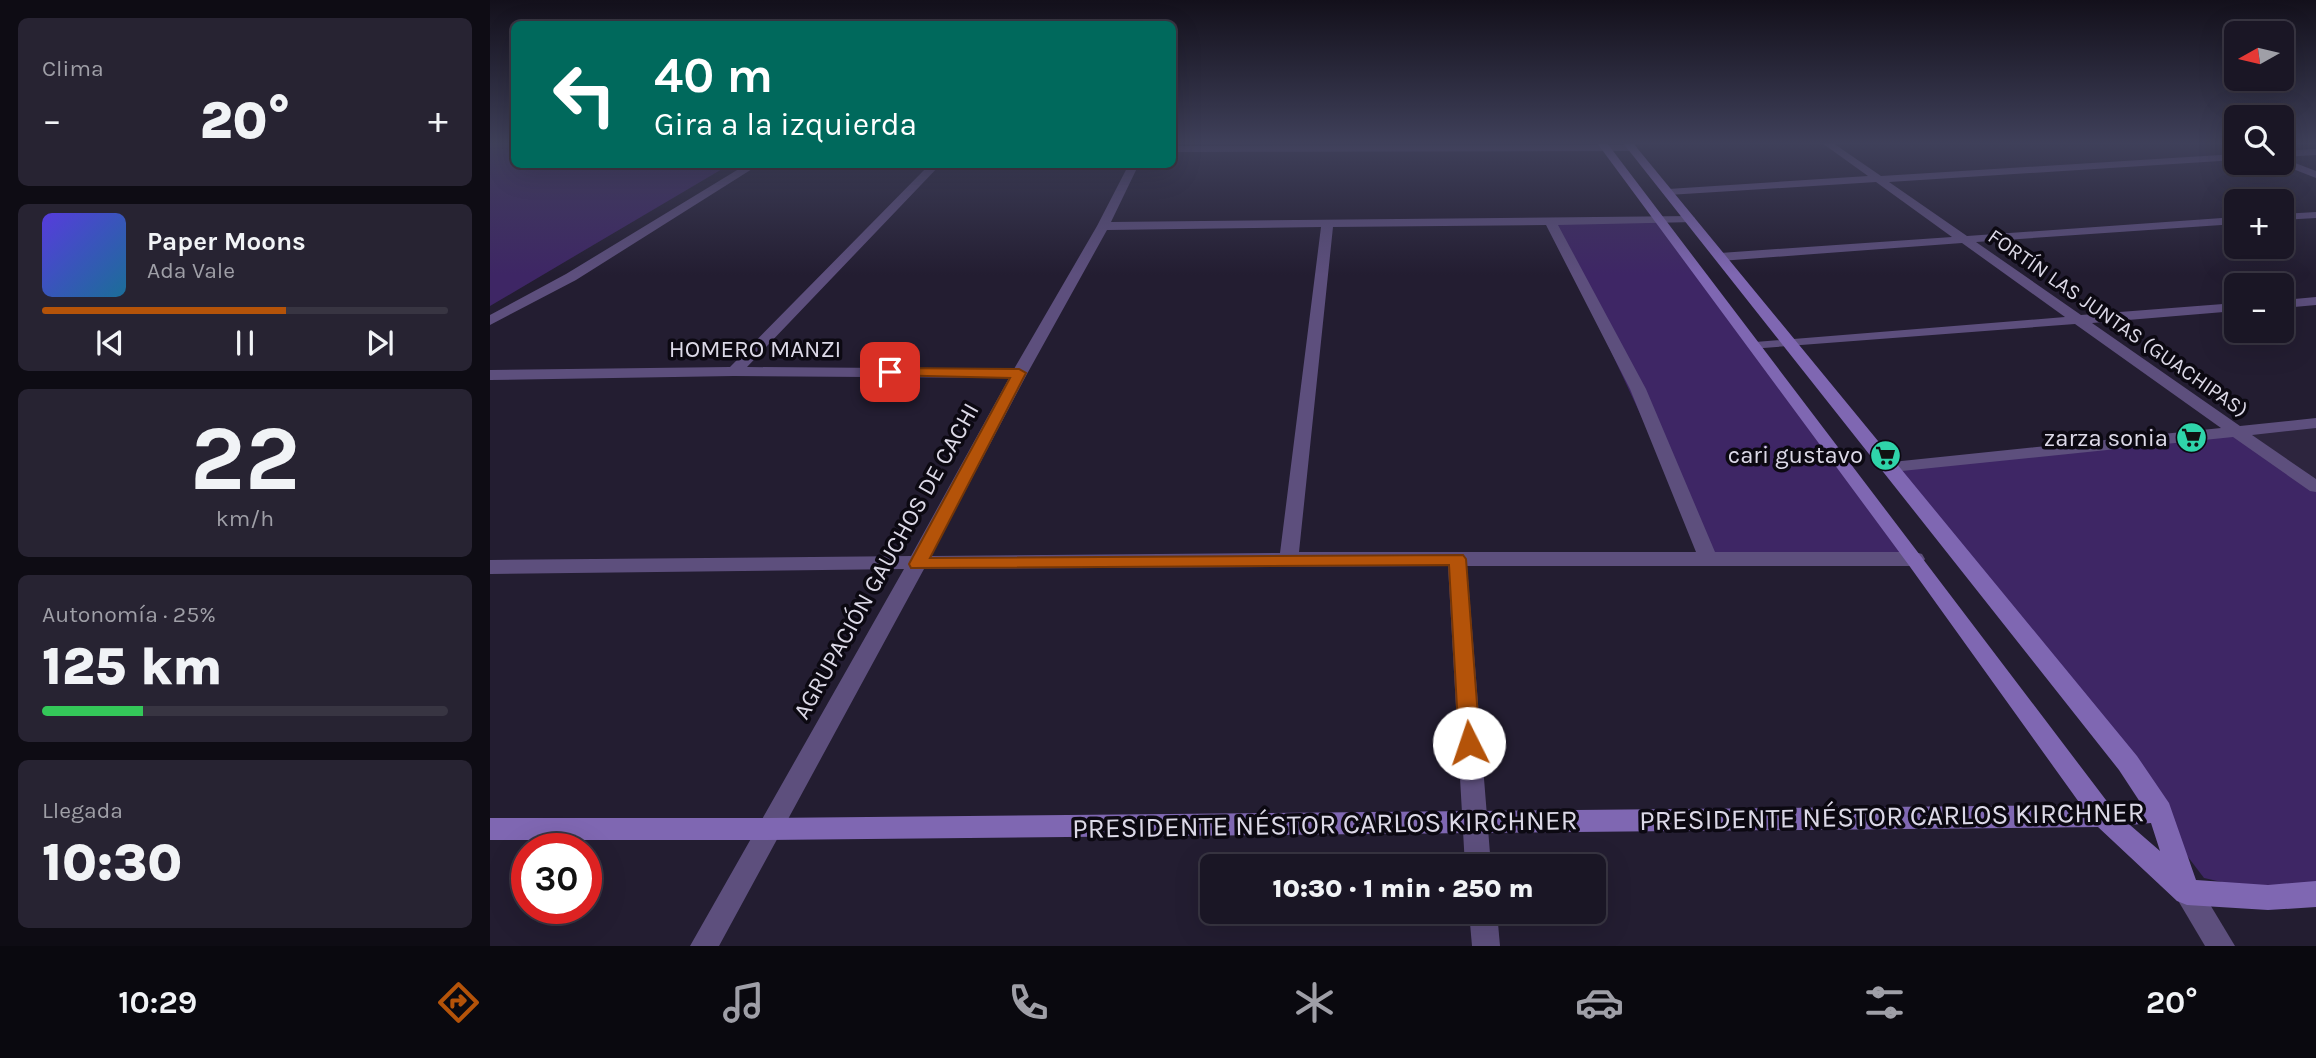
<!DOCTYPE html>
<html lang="es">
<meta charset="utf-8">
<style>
body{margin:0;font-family:Karla,sans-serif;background:#272332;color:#f1f3f6;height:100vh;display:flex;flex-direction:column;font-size:26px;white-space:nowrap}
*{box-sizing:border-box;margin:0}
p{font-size:23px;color:#9f9fa7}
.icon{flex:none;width:38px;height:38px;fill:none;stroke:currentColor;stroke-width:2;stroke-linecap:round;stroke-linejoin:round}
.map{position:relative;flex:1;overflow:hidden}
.side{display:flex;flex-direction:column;gap:18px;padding:18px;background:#0e0c14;width:490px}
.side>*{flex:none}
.hud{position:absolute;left:21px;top:21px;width:665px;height:147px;border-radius:10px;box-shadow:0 7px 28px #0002,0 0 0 2px #383542;background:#00695c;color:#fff;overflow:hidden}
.needle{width:46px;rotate:262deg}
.tools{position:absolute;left:1734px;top:21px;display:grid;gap:14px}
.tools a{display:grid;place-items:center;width:70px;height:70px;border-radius:10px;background:#1a1625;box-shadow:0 7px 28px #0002,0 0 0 2px #383542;font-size:35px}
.speed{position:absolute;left:21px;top:833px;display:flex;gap:14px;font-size:35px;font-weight:700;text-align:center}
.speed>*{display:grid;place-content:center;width:91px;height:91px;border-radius:50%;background:#1a1625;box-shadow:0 7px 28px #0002,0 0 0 2px #383542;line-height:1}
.speed .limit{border:10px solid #d22;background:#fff;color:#111}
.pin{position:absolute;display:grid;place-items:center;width:60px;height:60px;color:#fff;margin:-30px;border-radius:14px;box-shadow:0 4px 10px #0006}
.me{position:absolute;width:77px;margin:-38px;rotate:356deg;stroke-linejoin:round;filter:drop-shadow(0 0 5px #0008)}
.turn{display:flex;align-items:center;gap:24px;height:147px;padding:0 28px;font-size:32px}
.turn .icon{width:91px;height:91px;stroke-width:2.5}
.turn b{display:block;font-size:49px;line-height:60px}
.big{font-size:52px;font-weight:800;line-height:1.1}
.side .tile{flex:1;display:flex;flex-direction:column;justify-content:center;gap:10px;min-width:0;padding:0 24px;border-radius:10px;background:#272332}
.side .dial{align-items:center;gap:0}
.dial b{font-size:91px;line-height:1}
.song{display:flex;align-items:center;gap:21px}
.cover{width:84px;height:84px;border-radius:10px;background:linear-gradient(135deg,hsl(250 70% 55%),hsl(200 70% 35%))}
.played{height:7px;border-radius:4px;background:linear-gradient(90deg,#b45309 60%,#383542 60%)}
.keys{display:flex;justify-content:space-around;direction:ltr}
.heat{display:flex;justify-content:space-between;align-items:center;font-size:38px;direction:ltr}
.charge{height:10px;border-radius:5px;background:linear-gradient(90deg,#34c759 25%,#383542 0)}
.trip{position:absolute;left:710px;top:854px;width:406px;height:70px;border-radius:10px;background:#1a1625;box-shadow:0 7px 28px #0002,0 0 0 2px #383542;font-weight:800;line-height:70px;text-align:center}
.dock{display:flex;height:112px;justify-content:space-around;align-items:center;background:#0a090f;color:#9f9fa7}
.dock .icon{width:49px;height:49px}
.dock .on{color:#b45309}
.dock b{font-size:32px;color:#f1f3f6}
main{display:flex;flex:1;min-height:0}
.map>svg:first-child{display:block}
.built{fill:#2d253e}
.green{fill:#3e2665}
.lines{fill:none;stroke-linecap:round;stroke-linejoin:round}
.street{fill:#5d4f7d;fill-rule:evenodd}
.secondary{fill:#7f67b2;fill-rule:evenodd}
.route{fill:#b45309;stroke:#753606;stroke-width:2}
.labels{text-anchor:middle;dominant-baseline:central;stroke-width:7;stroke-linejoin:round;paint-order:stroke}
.far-street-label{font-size:21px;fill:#dcd9e7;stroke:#0c0912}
.street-label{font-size:24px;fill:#dcd9e7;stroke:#0c0912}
.poi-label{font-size:24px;fill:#dcd9e7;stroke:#0c0912;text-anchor:end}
.near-street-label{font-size:28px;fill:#dcd9e7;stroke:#0c0912}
</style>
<main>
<section class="side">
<div class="tile"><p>Clima</p>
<div class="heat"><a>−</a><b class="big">20°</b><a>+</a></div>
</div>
<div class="tile">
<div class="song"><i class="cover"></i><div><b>Paper Moons</b><p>Ada Vale</p></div></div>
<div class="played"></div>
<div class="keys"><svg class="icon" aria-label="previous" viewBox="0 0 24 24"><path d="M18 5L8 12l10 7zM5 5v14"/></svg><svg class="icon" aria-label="pause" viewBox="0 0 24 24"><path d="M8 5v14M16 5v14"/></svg><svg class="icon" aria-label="next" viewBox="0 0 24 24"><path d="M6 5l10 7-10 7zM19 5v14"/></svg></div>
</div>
<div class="tile dial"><b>22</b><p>km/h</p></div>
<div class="tile"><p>Autonomía · 25%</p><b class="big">125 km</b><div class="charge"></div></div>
<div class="tile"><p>Llegada</p><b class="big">10:30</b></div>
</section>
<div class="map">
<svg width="1826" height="946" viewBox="0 0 1826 946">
<rect width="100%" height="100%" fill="#231d31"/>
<path class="built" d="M1826,423V487L1744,431Z"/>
<g class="green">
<path d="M0,143H24V164L239,165L0,306Z"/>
<path d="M1171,221L1425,559H1218L1061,223Z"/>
<path d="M1744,431L1826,487V894L1802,898L1714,878L1402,467Z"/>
</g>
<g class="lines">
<g class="street">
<path d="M1332,143H1343L1391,176L1746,154V160L1399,182L1477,236L1746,217V224L1486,242L1591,315L1746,303V311L1602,323L1750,426L1826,418V428L1762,435L1826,479V492L1820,491L1743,437L1402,472L1396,471L1393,467L1402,462L1731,428L1585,324L1260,349L1258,346L1260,343L1265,342L1575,317L1472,243L1230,261L1224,257L1230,253L1462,237L1386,182L1178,195L1172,192L1178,189L1378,176Z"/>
<path d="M682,146L1142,145L1147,148L1142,151L682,152Z"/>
<path d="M1826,149V155L1792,157V151Z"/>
<path d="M1792,158L1826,171V178L1788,163H1792Z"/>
<path d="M257,164H270L86,280L0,325V315L76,274Z"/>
<path d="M440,164H451L257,367L524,369L607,226L639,164H649L621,222L1201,216L1205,218V222L1068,225L1156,389L1225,552H1425L1432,554L1435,559L1432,564L1425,566H977L1001,866H975L958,566L434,569L229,946H200L414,569L0,574V560L421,556L519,378L244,376L0,380V370L240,367ZM1056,225L1140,389L1206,552H809L843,227ZM831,227L790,553L441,556L537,374L617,230Z"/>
<path d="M1826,212V218L1792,220V214Z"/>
<path d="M1826,297V305L1792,308V300Z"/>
<path d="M1697,879L1707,883L1745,946H1715L1683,892L1687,883Z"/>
<path d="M979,912H1007L1010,946H982Z"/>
</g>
<path class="secondary" d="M1107,143H1117L1619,804L1650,802L1629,770L1133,143H1143L1647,756L1679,803L1706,880L1778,885L1826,881V907L1778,910L1697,905L1687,901L1608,827L278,840H0V818H278L1591,805L1418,564ZM1661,823L1670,851L1640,825Z"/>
</g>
<linearGradient id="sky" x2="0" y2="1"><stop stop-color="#13101b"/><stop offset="0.52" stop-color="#3f405a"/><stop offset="1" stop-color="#3f405a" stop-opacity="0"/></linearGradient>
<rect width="1826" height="275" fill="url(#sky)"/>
<path class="route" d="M400,368L529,369L536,373L440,558L973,555L976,559L990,743L987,750L979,752L972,750L969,743L959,565L421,568L419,564L520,378L395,375L393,372Z"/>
<defs>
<symbol id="supermarket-disc" viewBox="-11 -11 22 22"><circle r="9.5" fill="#2fd4aa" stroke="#0c0912"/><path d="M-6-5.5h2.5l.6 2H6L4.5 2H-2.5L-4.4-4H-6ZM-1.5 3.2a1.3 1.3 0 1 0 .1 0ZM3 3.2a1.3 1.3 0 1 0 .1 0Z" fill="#111"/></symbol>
</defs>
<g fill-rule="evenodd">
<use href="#supermarket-disc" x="1684" y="420" width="35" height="35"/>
<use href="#supermarket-disc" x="1378" y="438" width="35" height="35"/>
</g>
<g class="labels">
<g class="far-street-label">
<text transform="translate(1628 323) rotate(35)">FORTÍN LAS JUNTAS (GUACHIPAS)</text>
</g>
<g class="street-label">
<text x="265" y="349">HOMERO MANZI</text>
<text transform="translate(396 561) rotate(-61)">AGRUPACIÓN GAUCHOS DE CACHI</text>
</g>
<g class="poi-label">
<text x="1678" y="438">zarza sonia</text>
<text x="1373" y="455">cari gustavo</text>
</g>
<g class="near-street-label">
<text transform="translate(1402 816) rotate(-1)">PRESIDENTE NÉSTOR CARLOS KIRCHNER</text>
<text transform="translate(835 824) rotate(-1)">PRESIDENTE NÉSTOR CARLOS KIRCHNER</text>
</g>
</g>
</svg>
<div class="tools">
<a><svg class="needle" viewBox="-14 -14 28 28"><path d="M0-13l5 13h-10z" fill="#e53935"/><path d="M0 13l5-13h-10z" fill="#9f9fa7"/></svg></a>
<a><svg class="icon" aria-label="search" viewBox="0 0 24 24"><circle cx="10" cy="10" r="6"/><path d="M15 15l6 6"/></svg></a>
<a>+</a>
<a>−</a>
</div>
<div class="speed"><div class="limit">30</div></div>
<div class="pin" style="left:400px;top:372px;background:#d93025"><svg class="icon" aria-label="arrive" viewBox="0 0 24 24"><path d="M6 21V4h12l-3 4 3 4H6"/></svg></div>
<svg class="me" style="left:979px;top:743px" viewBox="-20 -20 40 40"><circle r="19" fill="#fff"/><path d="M0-13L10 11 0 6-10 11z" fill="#b45309"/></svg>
<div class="trip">10:30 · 1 min · 250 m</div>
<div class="hud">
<div class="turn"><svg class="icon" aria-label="left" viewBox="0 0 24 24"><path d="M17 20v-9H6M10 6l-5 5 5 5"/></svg><div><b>40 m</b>Gira a la izquierda</div></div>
</div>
</div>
</main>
<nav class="dock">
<b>10:29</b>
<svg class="icon on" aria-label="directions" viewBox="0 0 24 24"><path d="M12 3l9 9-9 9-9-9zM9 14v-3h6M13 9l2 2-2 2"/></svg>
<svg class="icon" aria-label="music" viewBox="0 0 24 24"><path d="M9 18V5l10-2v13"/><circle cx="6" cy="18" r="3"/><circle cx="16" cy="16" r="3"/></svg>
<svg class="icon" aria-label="phone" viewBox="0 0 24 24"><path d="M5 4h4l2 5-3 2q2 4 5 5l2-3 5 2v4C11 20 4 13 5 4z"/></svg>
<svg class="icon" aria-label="climate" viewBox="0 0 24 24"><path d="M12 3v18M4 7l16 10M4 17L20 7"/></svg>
<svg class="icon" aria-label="car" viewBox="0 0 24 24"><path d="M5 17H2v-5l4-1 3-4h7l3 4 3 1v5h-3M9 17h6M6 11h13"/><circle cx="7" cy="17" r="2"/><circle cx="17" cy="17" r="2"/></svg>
<svg class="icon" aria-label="filters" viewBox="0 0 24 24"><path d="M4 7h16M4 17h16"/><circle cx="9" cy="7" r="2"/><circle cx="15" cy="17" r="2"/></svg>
<b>20°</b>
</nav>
